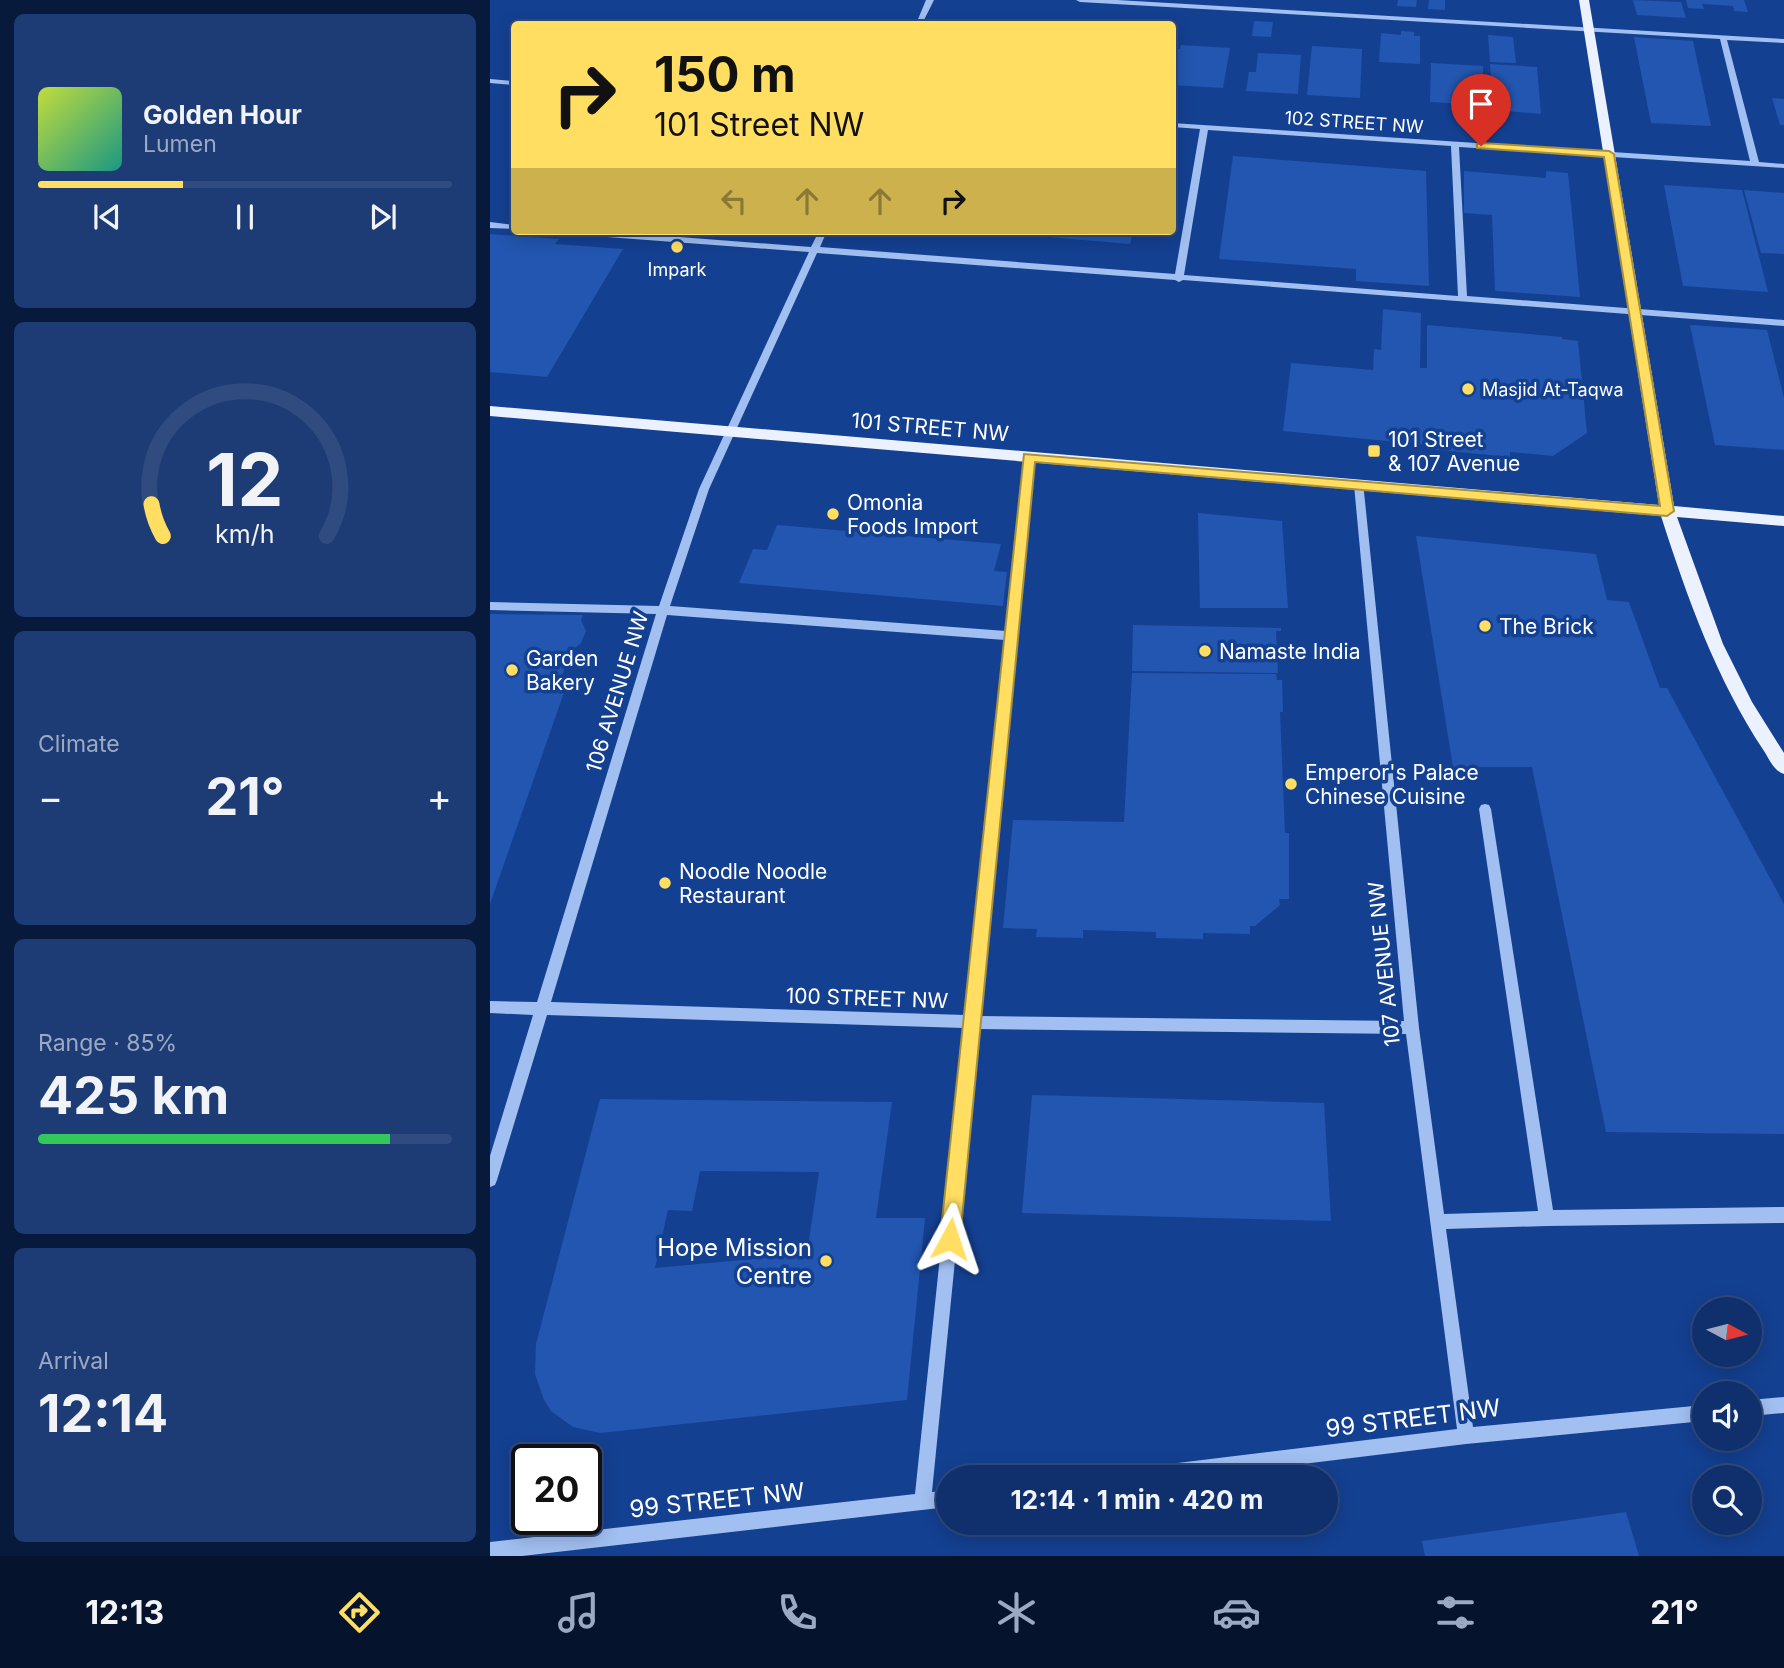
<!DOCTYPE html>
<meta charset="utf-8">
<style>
body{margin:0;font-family:Inter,sans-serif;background:#1d3c75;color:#f1f3f6;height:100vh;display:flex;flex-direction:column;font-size:26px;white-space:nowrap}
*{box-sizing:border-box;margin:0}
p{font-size:23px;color:#9ba9c2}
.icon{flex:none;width:38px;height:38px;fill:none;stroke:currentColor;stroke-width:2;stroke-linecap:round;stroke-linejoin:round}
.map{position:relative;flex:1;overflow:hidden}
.panel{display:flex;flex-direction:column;gap:14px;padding:14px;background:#081a3c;width:490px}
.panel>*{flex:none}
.guide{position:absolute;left:21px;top:21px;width:665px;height:214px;border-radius:7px;box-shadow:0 4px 18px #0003,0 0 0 2px #2f4b80;background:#ffde61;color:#111;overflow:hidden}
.needle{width:46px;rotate:97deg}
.controls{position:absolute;left:1202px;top:1297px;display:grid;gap:14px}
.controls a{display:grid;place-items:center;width:70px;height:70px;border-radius:50%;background:#0f306d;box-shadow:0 4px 18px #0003,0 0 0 2px #2f4b80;font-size:35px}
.speed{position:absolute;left:21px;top:1444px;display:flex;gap:14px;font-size:35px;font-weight:700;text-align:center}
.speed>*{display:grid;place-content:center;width:91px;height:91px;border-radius:50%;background:#0f306d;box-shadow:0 4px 18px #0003,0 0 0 2px #2f4b80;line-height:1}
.speed .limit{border:4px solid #111;border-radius:10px;background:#fff;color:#111}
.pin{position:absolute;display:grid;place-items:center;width:60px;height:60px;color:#fff;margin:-72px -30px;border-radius:50% 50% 50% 0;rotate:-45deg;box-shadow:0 0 7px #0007}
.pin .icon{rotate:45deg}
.me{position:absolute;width:77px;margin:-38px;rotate:5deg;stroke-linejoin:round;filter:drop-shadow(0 0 5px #0008)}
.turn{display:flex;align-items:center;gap:24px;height:147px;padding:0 28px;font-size:32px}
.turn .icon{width:91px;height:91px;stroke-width:2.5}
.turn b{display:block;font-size:49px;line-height:60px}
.lanes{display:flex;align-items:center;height:66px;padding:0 28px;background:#0003;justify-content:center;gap:35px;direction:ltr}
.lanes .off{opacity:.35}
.big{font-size:52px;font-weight:700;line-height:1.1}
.panel .card{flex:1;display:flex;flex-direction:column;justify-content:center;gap:10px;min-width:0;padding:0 24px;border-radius:10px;background:#1d3c75}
.panel .dial{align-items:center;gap:0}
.dial svg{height:182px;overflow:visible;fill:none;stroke:#2f4b80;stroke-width:7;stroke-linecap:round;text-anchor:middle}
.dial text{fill:#f1f3f6;stroke:none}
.song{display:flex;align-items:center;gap:21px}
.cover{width:84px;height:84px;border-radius:10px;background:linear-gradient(135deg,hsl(70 70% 55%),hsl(170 70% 35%))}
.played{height:7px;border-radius:4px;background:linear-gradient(90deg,#ffde61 35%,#2f4b80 35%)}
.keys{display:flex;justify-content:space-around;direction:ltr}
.heat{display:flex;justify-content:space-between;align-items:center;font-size:38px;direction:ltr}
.charge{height:10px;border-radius:5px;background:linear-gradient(90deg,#34c759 85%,#2f4b80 0)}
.trip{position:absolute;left:446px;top:1465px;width:402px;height:70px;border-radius:35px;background:#0f306d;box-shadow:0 4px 18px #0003,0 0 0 2px #2f4b80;font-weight:700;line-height:70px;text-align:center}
.dock{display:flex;height:112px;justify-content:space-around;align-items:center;background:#06132c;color:#9ba9c2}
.dock .icon{width:49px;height:49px}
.dock .current{color:#ffde61}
.dock b{font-size:32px;color:#f1f3f6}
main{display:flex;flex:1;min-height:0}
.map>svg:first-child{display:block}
.building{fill:#2256b0;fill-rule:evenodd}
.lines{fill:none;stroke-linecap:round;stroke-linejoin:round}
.minor{fill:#a1bff1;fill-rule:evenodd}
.major{fill:#ebf1ff;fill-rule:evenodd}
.route{fill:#ffde61;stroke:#a6903f;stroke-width:2}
.poi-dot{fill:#ffde61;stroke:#144091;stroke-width:2.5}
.labels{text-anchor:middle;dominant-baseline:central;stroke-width:7;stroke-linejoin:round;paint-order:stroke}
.far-street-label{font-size:18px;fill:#fff;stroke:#144091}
.far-poi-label{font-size:18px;fill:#fff;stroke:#144091}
.street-label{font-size:21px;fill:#fff;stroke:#144091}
.poi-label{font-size:21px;fill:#fff;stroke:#144091;text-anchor:start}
.near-poi-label{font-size:24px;fill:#fff;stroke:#144091;text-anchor:end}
.near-street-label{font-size:24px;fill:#fff;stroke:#144091}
</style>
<main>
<section class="panel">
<div class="card">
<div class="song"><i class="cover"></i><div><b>Golden Hour</b><p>Lumen</p></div></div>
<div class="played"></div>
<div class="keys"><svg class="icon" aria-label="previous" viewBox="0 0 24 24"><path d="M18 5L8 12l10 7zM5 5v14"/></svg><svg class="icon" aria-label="pause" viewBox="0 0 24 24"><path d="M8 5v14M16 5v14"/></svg><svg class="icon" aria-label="next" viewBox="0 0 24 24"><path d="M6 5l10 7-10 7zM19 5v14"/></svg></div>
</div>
<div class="card dial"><svg viewBox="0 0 100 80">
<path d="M14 69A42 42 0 1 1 86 69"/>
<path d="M14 69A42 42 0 0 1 9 55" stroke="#ffde61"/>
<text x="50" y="56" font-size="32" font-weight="700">12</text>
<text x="50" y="72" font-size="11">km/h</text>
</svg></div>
<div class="card"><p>Climate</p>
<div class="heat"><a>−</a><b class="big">21°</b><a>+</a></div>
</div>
<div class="card"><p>Range · 85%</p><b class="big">425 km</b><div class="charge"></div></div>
<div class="card"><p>Arrival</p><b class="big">12:14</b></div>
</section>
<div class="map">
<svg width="1294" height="1556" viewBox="0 0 1294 1556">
<rect width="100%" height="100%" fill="#144091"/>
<g class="building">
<path d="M908,0H927L926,7L907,6Z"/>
<path d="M939,0H955V10L938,9Z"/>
<path d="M1143,0L1191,2L1196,18L1147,15Z"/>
<path d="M1196,0H1254L1258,12L1244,11L1243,6L1212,4L1214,9L1198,8Z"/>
<path d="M764,21L783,22L781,37L762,36Z"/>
<path d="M911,31L924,32V36H930V64L889,62L891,33L911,35Z"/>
<path d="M998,35L1023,37L1026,63L1000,62Z"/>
<path d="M1144,37L1203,41L1221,126L1161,123Z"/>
<path d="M691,45L740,48L733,88L682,85V49H690Z"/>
<path d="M822,46L872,49L870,98L817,95Z"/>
<path d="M768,53L811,55L808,94L756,91L759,72H766Z"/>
<path d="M941,63L993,66L994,105L940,102Z"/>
<path d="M1000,64L1047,67L1051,114L1003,110Z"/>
<path d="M1282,98L1294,99V125H1290Z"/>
<path d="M743,156L936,171L939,286L866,281V269L729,259Z"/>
<path d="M974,171L1056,178V171L1078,173L1090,297L1005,291L1002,215L974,213Z"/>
<path d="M1174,185L1252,190L1278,292L1193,286Z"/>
<path d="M1254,190L1294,193V254L1271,253Z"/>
<path d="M488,231H643L640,244Z"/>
<path d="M0,234L69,239L65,244L133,249L57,377L0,372Z"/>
<path d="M893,309L931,313L930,368H937V325L1072,337V339L1088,341L1097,433L1063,456L1020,452V457L938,449V445L793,431L801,363L883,370L884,349L891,350Z"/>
<path d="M1200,325L1277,330L1294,398V450L1225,445Z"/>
<path d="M708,513L792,521L798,608H710Z"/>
<path d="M287,525L511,544L504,571L517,572L513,606L249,583L263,549L277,550Z"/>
<path d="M926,536L1106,554L1117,600L1139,602L1170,688H1177L1294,904V1134L1116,1132L1042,767H963Z"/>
<path d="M0,614L93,615L91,620L96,631L91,643L81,651L69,684H77L0,904Z"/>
<path d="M643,625L791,628V631H786L788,673L642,671Z"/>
<path d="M642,673L786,674L787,680H792L793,712H790L795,833H799V899H789L790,905L765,926H760V934L713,933V939L666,938V932L593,930V938L546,937L547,929L513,928L523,820L634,822Z"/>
<path d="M542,1095L834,1103L841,1221L532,1213Z"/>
<path d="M110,1099L402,1102L386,1218H435L417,1400L110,1433L83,1427L61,1411L54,1400L45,1374L46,1344ZM210,1171L329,1172L317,1254L165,1268L178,1210L202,1211Z"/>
<path d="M1136,1512L1149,1556H935L932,1541Z"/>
</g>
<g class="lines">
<g class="minor">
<path d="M436,0H444L432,24H426Z"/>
<path d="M586,0H627L1294,39V43L1237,40L1269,162L1294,164V168L969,147L977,296L1294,320V326L693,280L689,282L685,280L327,253L219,489L180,606L516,631L534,457L539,454L543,455L544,457L489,1016L914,1021L864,485L869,481L873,482L929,1028L954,1214L1048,1211L989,809L991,805L995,804L999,805L1001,809L1063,1210L1294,1207V1223L1057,1226L956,1229L983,1427L1214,1405V1421L976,1444L707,1477H630L632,1471L638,1469L967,1429L916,1034L488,1029L442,1492L458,1491V1507L32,1556H0V1542L425,1494L474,1028L57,1015L7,1180L5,1185L0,1187V1156L43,1015L0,1013V1001L47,1002L166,614L0,610V602L169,606L209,489L319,252L77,234L73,231H111L321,247L329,231H337L330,247L685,274L710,129L682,127V123L1260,161L1230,39L590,2ZM718,130L961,146L968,296L694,275ZM177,615L515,640L475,1015L61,1002Z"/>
<path d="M0,79L24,81V85L0,83Z"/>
<path d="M0,222L24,225V229L0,228Z"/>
<path d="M1294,1397V1413L1260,1416V1400Z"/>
</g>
<path class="major" d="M1089,0H1099L1184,506L1294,516V526L1187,517L1233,644L1262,702L1294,753V774C1284,771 1279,759 1274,751C1226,679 1197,597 1171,516L0,416V406L1169,505Z"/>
</g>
<path class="route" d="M991,143L1119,151L1124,154L1184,511L1177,516L545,462L470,1239L467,1246L460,1249L453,1246L450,1239L534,454L1170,506L1114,157L987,148V144Z"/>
<g class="poi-dot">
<circle cx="187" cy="247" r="7"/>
<circle cx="978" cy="389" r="7"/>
<rect x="877" y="444" width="14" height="14" rx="3.5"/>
<circle cx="343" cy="514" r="7"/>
<circle cx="995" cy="626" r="7"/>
<circle cx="715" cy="651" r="7"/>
<circle cx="22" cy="670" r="7"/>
<circle cx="801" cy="784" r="7"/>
<circle cx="175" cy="883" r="7"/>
<circle cx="336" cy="1261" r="7"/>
</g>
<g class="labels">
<g class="far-street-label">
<text transform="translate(864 122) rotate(4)">102 STREET NW</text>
</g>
<g class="far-poi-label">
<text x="187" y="269">Impark</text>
<text x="992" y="389" text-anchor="start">Masjid At-Taqwa</text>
</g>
<g class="street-label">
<text transform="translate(440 427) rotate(5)">101 STREET NW</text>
<text transform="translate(127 692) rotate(-73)">106 AVENUE NW</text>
<text transform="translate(894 964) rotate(-96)">107 AVENUE NW</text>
<text transform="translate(377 998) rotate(2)">100 STREET NW</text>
</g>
<g class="poi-label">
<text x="898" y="439">101 Street<tspan x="898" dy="24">&amp; 107 Avenue</tspan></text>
<text x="357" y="502">Omonia<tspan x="357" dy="24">Foods Import</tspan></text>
<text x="1009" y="626">The Brick</text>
<text x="729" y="651">Namaste India</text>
<text x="36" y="658">Garden<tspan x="36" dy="24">Bakery</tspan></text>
<text x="815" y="772">Emperor's Palace<tspan x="815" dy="24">Chinese Cuisine</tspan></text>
<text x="189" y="871">Noodle Noodle<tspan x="189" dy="24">Restaurant</tspan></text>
</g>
<g class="near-poi-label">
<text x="322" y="1247">Hope Mission<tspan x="322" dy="28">Centre</tspan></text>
</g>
<g class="near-street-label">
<text transform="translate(923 1418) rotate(-7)">99 STREET NW</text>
<text transform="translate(227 1500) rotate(-6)">99 STREET NW</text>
</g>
</g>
</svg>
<div class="controls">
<a><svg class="needle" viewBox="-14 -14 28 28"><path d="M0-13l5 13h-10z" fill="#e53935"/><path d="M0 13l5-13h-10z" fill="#9ba9c2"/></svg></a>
<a><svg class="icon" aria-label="sound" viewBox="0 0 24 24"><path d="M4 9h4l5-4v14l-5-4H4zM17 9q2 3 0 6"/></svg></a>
<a><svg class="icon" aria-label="search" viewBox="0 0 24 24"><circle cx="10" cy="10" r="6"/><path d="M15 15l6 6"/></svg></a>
</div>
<div class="speed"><div class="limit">20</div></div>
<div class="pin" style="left:991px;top:146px;background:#d93025"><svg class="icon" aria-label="arrive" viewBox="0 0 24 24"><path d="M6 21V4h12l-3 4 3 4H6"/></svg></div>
<svg class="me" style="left:460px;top:1239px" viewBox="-20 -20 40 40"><path d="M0-17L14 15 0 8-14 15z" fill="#ffde61" stroke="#fff" stroke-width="4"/></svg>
<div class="trip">12:14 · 1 min · 420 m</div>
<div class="guide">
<div class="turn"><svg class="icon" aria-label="right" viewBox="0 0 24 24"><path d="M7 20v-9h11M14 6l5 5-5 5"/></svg><div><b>150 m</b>101 Street NW</div></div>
<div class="lanes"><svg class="icon off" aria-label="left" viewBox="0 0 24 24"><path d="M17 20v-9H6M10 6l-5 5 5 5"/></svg><svg class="icon off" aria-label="ahead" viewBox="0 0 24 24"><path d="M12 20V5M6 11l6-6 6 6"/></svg><svg class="icon off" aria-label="ahead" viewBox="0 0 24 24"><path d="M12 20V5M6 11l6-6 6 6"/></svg><svg class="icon" aria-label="right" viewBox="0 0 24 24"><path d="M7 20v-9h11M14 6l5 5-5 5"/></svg></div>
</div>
</div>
</main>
<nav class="dock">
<b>12:13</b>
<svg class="icon current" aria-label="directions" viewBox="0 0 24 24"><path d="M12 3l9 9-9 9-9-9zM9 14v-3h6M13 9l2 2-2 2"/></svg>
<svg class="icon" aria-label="music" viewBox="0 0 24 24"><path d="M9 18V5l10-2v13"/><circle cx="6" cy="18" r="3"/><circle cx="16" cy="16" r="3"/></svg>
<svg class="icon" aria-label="phone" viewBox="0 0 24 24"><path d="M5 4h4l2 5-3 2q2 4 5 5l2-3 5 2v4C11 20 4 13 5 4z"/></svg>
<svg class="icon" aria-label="climate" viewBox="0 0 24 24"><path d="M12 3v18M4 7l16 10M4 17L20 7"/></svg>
<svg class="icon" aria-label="car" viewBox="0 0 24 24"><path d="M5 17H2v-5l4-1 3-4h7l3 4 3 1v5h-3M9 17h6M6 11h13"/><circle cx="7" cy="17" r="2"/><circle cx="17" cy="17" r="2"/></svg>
<svg class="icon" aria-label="filters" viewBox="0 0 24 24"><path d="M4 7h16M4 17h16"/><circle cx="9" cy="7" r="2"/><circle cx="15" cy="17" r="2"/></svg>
<b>21°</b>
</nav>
